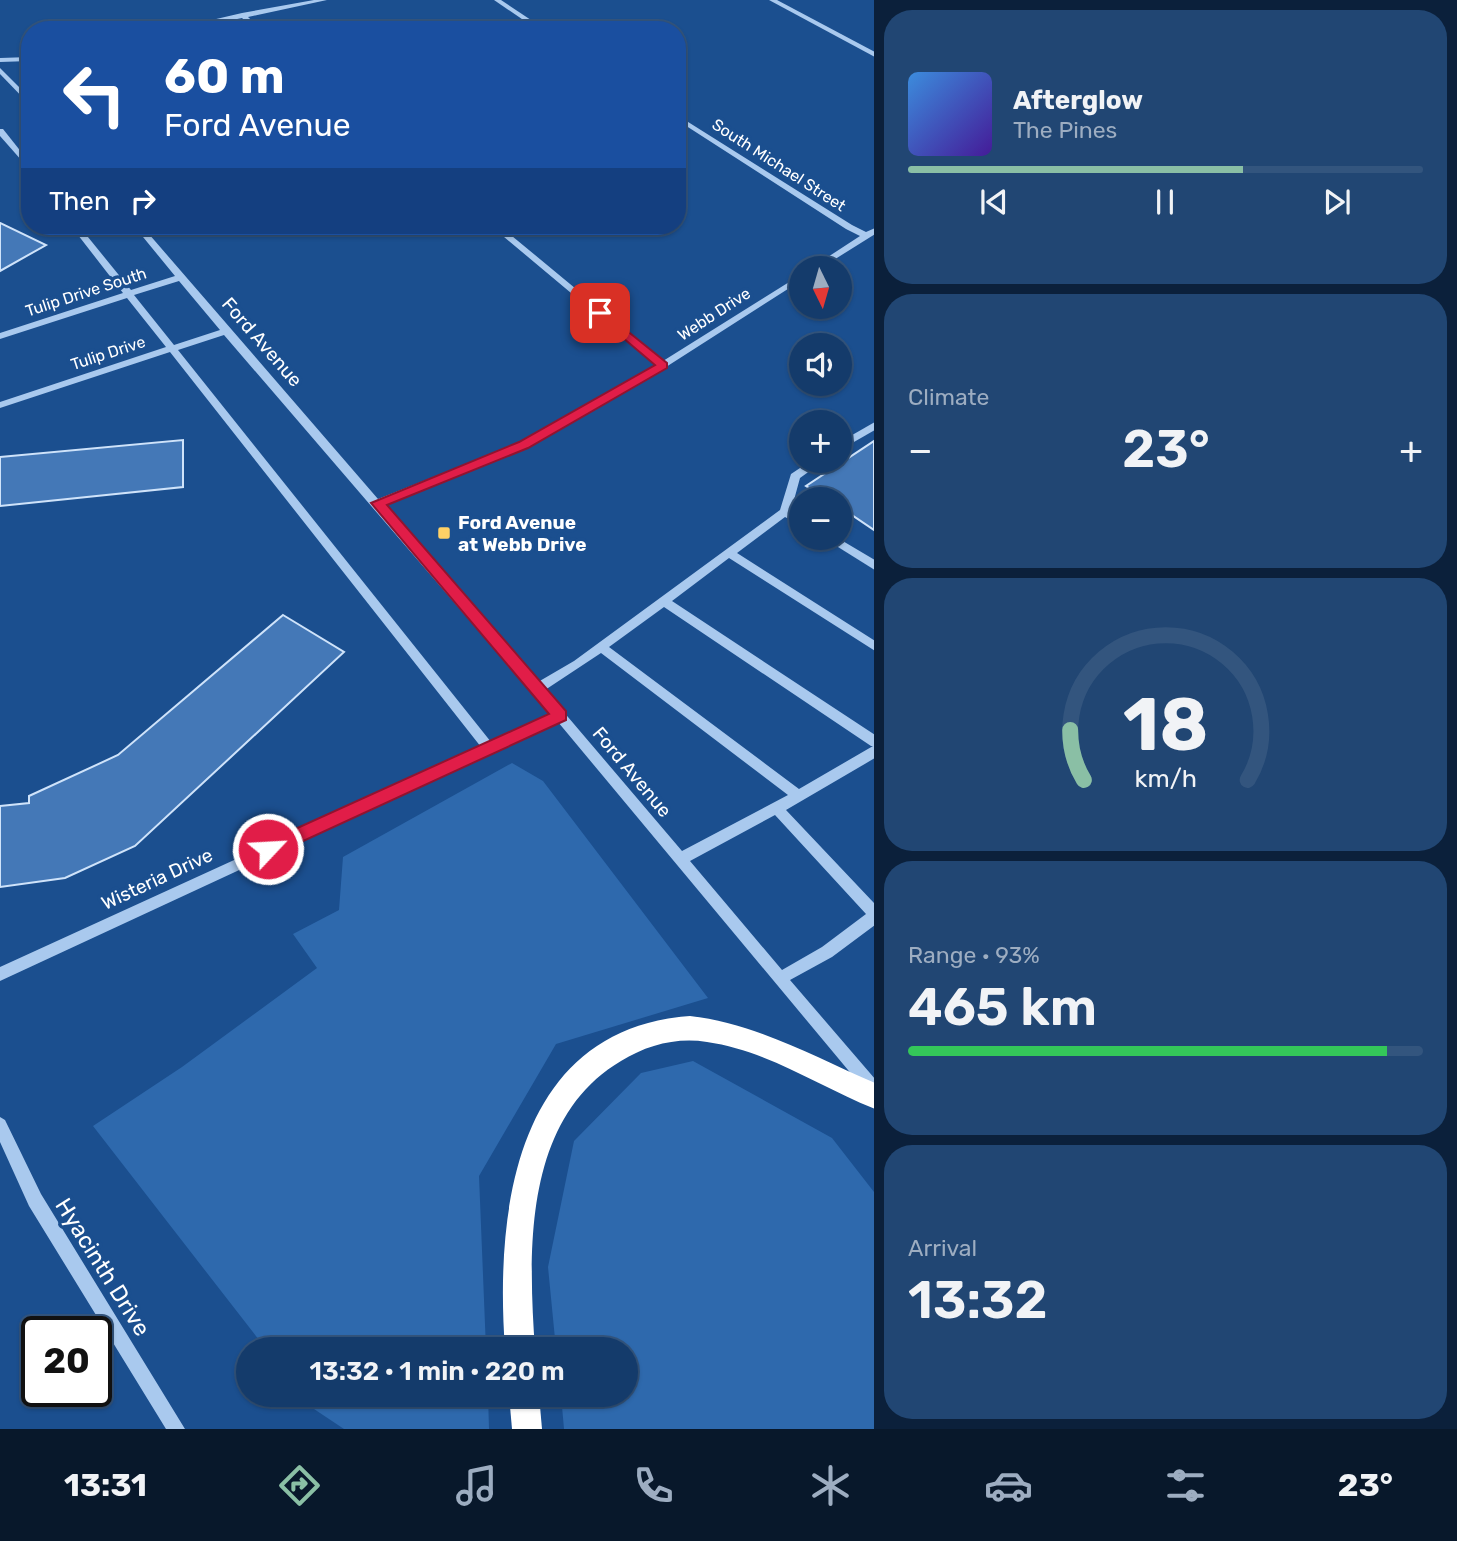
<!DOCTYPE html>
<meta charset="utf-8">
<style>
body{margin:0;font-family:Rubik,sans-serif;background:#214673;color:#f1f3f6;height:100vh;display:flex;flex-direction:column;font-size:26px;white-space:nowrap}
*{box-sizing:border-box;margin:0}
p{font-size:23px;color:#9dadc1}
.icon{flex:none;width:38px;height:38px;fill:none;stroke:currentColor;stroke-width:2;stroke-linecap:round;stroke-linejoin:round}
.map{position:relative;flex:1;overflow:hidden}
.side{display:flex;flex-direction:column;gap:10px;padding:10px;background:#0b203b;width:583px}
.side>*{flex:none}
.banner{position:absolute;left:21px;top:21px;width:665px;height:214px;border-radius:28px;box-shadow:0 2px 5px #0004,0 0 0 2px #33557e;background:#1a4fa0;color:#fff;overflow:hidden}
.needle{width:46px;rotate:175deg}
.buttons{position:absolute;left:789px;top:256px;display:grid;gap:14px}
.buttons a{display:grid;place-items:center;width:63px;height:63px;border-radius:50%;background:#143b6b;box-shadow:0 2px 5px #0004,0 0 0 2px #33557e;font-size:35px}
.speed{position:absolute;left:21px;top:1316px;display:flex;gap:14px;font-size:35px;font-weight:700;text-align:center}
.speed>*{display:grid;place-content:center;width:91px;height:91px;border-radius:50%;background:#143b6b;box-shadow:0 2px 5px #0004,0 0 0 2px #33557e;line-height:1}
.speed .limit{border:4px solid #111;border-radius:10px;background:#fff;color:#111}
.pin{position:absolute;display:grid;place-items:center;width:60px;height:60px;color:#fff;margin:-30px;border-radius:14px;box-shadow:0 4px 10px #0006}
.me{position:absolute;width:77px;margin:-38px;rotate:65deg;stroke-linejoin:round;filter:drop-shadow(0 0 5px #0008)}
.turn{display:flex;align-items:center;gap:24px;height:147px;padding:0 28px;font-size:32px}
.turn .icon{width:91px;height:91px;stroke-width:2.5}
.turn b{display:block;font-size:49px;line-height:60px}
.then{display:flex;align-items:center;height:66px;padding:0 28px;background:#0003;gap:14px;font-size:26px}
.big{font-size:52px;font-weight:600;line-height:1.1}
.side .card{flex:1;display:flex;flex-direction:column;justify-content:center;gap:10px;min-width:0;padding:0 24px;border-radius:28px;background:#214673}
.side .dial{align-items:center;gap:0}
.dial svg{height:182px;overflow:visible;fill:none;stroke:#33557e;stroke-width:7;stroke-linecap:round;text-anchor:middle}
.dial text{fill:#f1f3f6;stroke:none}
.song{display:flex;align-items:center;gap:21px}
.cover{width:84px;height:84px;border-radius:10px;background:linear-gradient(135deg,hsl(210 70% 55%),hsl(260 70% 35%))}
.played{height:7px;border-radius:4px;background:linear-gradient(90deg,#8abfa5 65%,#33557e 65%)}
.keys{display:flex;justify-content:space-around;direction:ltr}
.heat{display:flex;justify-content:space-between;align-items:center;font-size:38px;direction:ltr}
.charge{height:10px;border-radius:5px;background:linear-gradient(90deg,#34c759 93%,#33557e 0)}
.trip{position:absolute;left:236px;top:1337px;width:402px;height:70px;border-radius:35px;background:#143b6b;box-shadow:0 2px 5px #0004,0 0 0 2px #33557e;font-weight:600;line-height:70px;text-align:center}
.tabs{display:flex;height:112px;justify-content:space-around;align-items:center;background:#08182b;color:#9dadc1}
.tabs .icon{width:49px;height:49px}
.tabs .current{color:#8abfa5}
.tabs b{font-size:32px;color:#f1f3f6}
main{display:flex;flex:1;min-height:0}
.map>svg:first-child{display:block}
.green{fill:#2e69ad}
.building{fill:#4478b7;stroke:#cfe3fa;stroke-width:2}
.lines{fill:none;stroke-linecap:round;stroke-linejoin:round}
.minor{fill:#a9c9ee;fill-rule:evenodd}
.highway{fill:#fff;fill-rule:evenodd}
.route{fill:#e11d48;stroke:#92132f;stroke-width:2}
.poi-dot{fill:#ffd166;stroke:#1b4f8f;stroke-width:2.5}
.labels{text-anchor:middle;dominant-baseline:central;stroke-width:7;stroke-linejoin:round;paint-order:stroke}
.far-street-label{font-size:16px;fill:#fff;stroke:#1b4f8f}
.street-label{font-size:19px;fill:#fff;stroke:#1b4f8f}
.poi-label{font-size:19px;font-weight:bold;fill:#fff;stroke:#1b4f8f;text-anchor:start}
.near-street-label{font-size:23px;fill:#fff;stroke:#1b4f8f}
</style>
<main>
<div class="map">
<svg width="875" height="1429" viewBox="0 0 875 1429">
<rect width="100%" height="100%" fill="#1b4f8f"/>
<g class="green">
<path d="M512,763L543,781L708,998L556,1044L479,1176L486,1349H266L93,1126L182,1067L317,968L293,934L339,910L343,857Z"/>
<path d="M693,1061L832,1138L874,1192V1429H564L561,1395H626V1349H556L548,1267L574,1141L641,1073Z"/>
<path d="M301,1395H488L489,1429H344L311,1407Z"/>
</g>
<g class="building">
<path d="M0,223L46,245L0,271Z"/>
<path d="M183,440V487L0,506V457Z"/>
<path d="M874,441V530L840,507V499H827L806,486Z"/>
<path d="M283,615L344,652L135,846L65,878L0,887V806L29,803V796L118,755Z"/>
</g>
<g class="lines">
<g class="minor">
<path d="M314,0H327L248,17L262,30H255L242,18L184,30H169L242,13Z"/>
<path d="M494,0H501L546,30H538Z"/>
<path d="M769,0H777L875,52V57Z"/>
<path d="M30,57V61L0,62V58Z"/>
<path d="M0,68L30,98V105L0,74Z"/>
<path d="M677,115L852,225L866,232L875,228V234L821,268H811L860,236L846,229L677,120Z"/>
<path d="M0,129H3L30,163V170L0,136Z"/>
<path d="M71,226H79L131,290L175,276L134,226H142L378,499L519,443L657,365L491,226H500L663,361L802,274V280L666,367L527,447L383,505L538,682L574,661L780,510L791,474L812,460H825L800,478L791,511L802,517V526L785,517L737,553L875,641V651L729,558L672,601L875,735V758L786,810L875,904V925L832,957L790,980L875,1079V1096L868,1094L558,722L0,981V967L481,747L170,352L0,408V402L166,347L127,298L0,339V333L123,293ZM179,281L220,330L174,345L134,295ZM224,335L551,715L491,742L178,350ZM664,607L871,746H873L799,789L609,647ZM601,653L788,795L682,851L545,690ZM775,815L866,914L822,947L782,970L690,861Z"/>
<path d="M875,422V430L840,450V442Z"/>
<path d="M822,537H836L875,560V570Z"/>
<path d="M0,1117L5,1120L41,1194L185,1429H166L29,1206L0,1142Z"/>
</g>
<g class="highway">
<path d="M690,1016C755,1023 815,1057 875,1083V1109C820,1087 766,1050 707,1042C677,1037 647,1045 621,1061C524,1118 528,1250 535,1349H505C495,1211 515,1029 690,1016Z"/>
<path d="M509,1395H539L542,1429H512Z"/>
</g>
</g>
<path class="route" d="M600,309L667,363V368L528,448L387,505L566,711V720L275,854H262L260,849L262,844L549,714L371,503L519,442L655,365L596,315V310Z"/>
<rect class="poi-dot" x="437" y="526" width="14" height="14" rx="3.5"/>
<g class="labels">
<g class="far-street-label">
<text transform="translate(779 165) rotate(33)">South Michael Street</text>
<text transform="translate(86 292) rotate(-18)">Tulip Drive South</text>
<text transform="translate(714 314) rotate(-33)">Webb Drive</text>
<text transform="translate(108 353) rotate(-18)">Tulip Drive</text>
</g>
<g class="street-label">
<text transform="translate(262 342) rotate(49)">Ford Avenue</text>
<text transform="translate(632 772) rotate(50)">Ford Avenue</text>
<text transform="translate(157 879) rotate(-25)">Wisteria Drive</text>
</g>
<g class="poi-label">
<text x="458" y="522">Ford Avenue<tspan x="458" dy="22">at Webb Drive</tspan></text>
</g>
<g class="near-street-label">
<text transform="translate(103 1267) rotate(58)">Hyacinth Drive</text>
</g>
</g>
</svg>
<div class="buttons">
<a><svg class="needle" viewBox="-14 -14 28 28"><path d="M0-13l5 13h-10z" fill="#e53935"/><path d="M0 13l5-13h-10z" fill="#9dadc1"/></svg></a>
<a><svg class="icon" aria-label="sound" viewBox="0 0 24 24"><path d="M4 9h4l5-4v14l-5-4H4zM17 9q2 3 0 6"/></svg></a>
<a>+</a>
<a>−</a>
</div>
<div class="speed"><div class="limit">20</div></div>
<div class="pin" style="left:600px;top:313px;background:#d93025"><svg class="icon" aria-label="arrive" viewBox="0 0 24 24"><path d="M6 21V4h12l-3 4 3 4H6"/></svg></div>
<svg class="me" style="left:268px;top:849px" viewBox="-20 -20 40 40"><circle r="17" fill="#e11d48" stroke="#fff" stroke-width="3"/><path d="M0-11L8 9 0 5-8 9z" fill="#fff"/></svg>
<div class="trip">13:32 · 1 min · 220 m</div>
<div class="banner">
<div class="turn"><svg class="icon" aria-label="left" viewBox="0 0 24 24"><path d="M17 20v-9H6M10 6l-5 5 5 5"/></svg><div><b>60 m</b>Ford Avenue</div></div>
<div class="then">Then<svg class="icon" aria-label="right" viewBox="0 0 24 24"><path d="M7 20v-9h11M14 6l5 5-5 5"/></svg></div>
</div>
</div>
<section class="side">
<div class="card">
<div class="song"><i class="cover"></i><div><b>Afterglow</b><p>The Pines</p></div></div>
<div class="played"></div>
<div class="keys"><svg class="icon" aria-label="previous" viewBox="0 0 24 24"><path d="M18 5L8 12l10 7zM5 5v14"/></svg><svg class="icon" aria-label="pause" viewBox="0 0 24 24"><path d="M8 5v14M16 5v14"/></svg><svg class="icon" aria-label="next" viewBox="0 0 24 24"><path d="M6 5l10 7-10 7zM19 5v14"/></svg></div>
</div>
<div class="card"><p>Climate</p>
<div class="heat"><a>−</a><b class="big">23°</b><a>+</a></div>
</div>
<div class="card dial"><svg viewBox="0 0 100 80">
<path d="M14 69A42 42 0 1 1 86 69"/>
<path d="M14 69A42 42 0 0 1 8 47" stroke="#8abfa5"/>
<text x="50" y="56" font-size="32" font-weight="700">18</text>
<text x="50" y="72" font-size="11">km/h</text>
</svg></div>
<div class="card"><p>Range · 93%</p><b class="big">465 km</b><div class="charge"></div></div>
<div class="card"><p>Arrival</p><b class="big">13:32</b></div>
</section>
</main>
<nav class="tabs">
<b>13:31</b>
<svg class="icon current" aria-label="directions" viewBox="0 0 24 24"><path d="M12 3l9 9-9 9-9-9zM9 14v-3h6M13 9l2 2-2 2"/></svg>
<svg class="icon" aria-label="music" viewBox="0 0 24 24"><path d="M9 18V5l10-2v13"/><circle cx="6" cy="18" r="3"/><circle cx="16" cy="16" r="3"/></svg>
<svg class="icon" aria-label="phone" viewBox="0 0 24 24"><path d="M5 4h4l2 5-3 2q2 4 5 5l2-3 5 2v4C11 20 4 13 5 4z"/></svg>
<svg class="icon" aria-label="climate" viewBox="0 0 24 24"><path d="M12 3v18M4 7l16 10M4 17L20 7"/></svg>
<svg class="icon" aria-label="car" viewBox="0 0 24 24"><path d="M5 17H2v-5l4-1 3-4h7l3 4 3 1v5h-3M9 17h6M6 11h13"/><circle cx="7" cy="17" r="2"/><circle cx="17" cy="17" r="2"/></svg>
<svg class="icon" aria-label="filters" viewBox="0 0 24 24"><path d="M4 7h16M4 17h16"/><circle cx="9" cy="7" r="2"/><circle cx="15" cy="17" r="2"/></svg>
<b>23°</b>
</nav>
